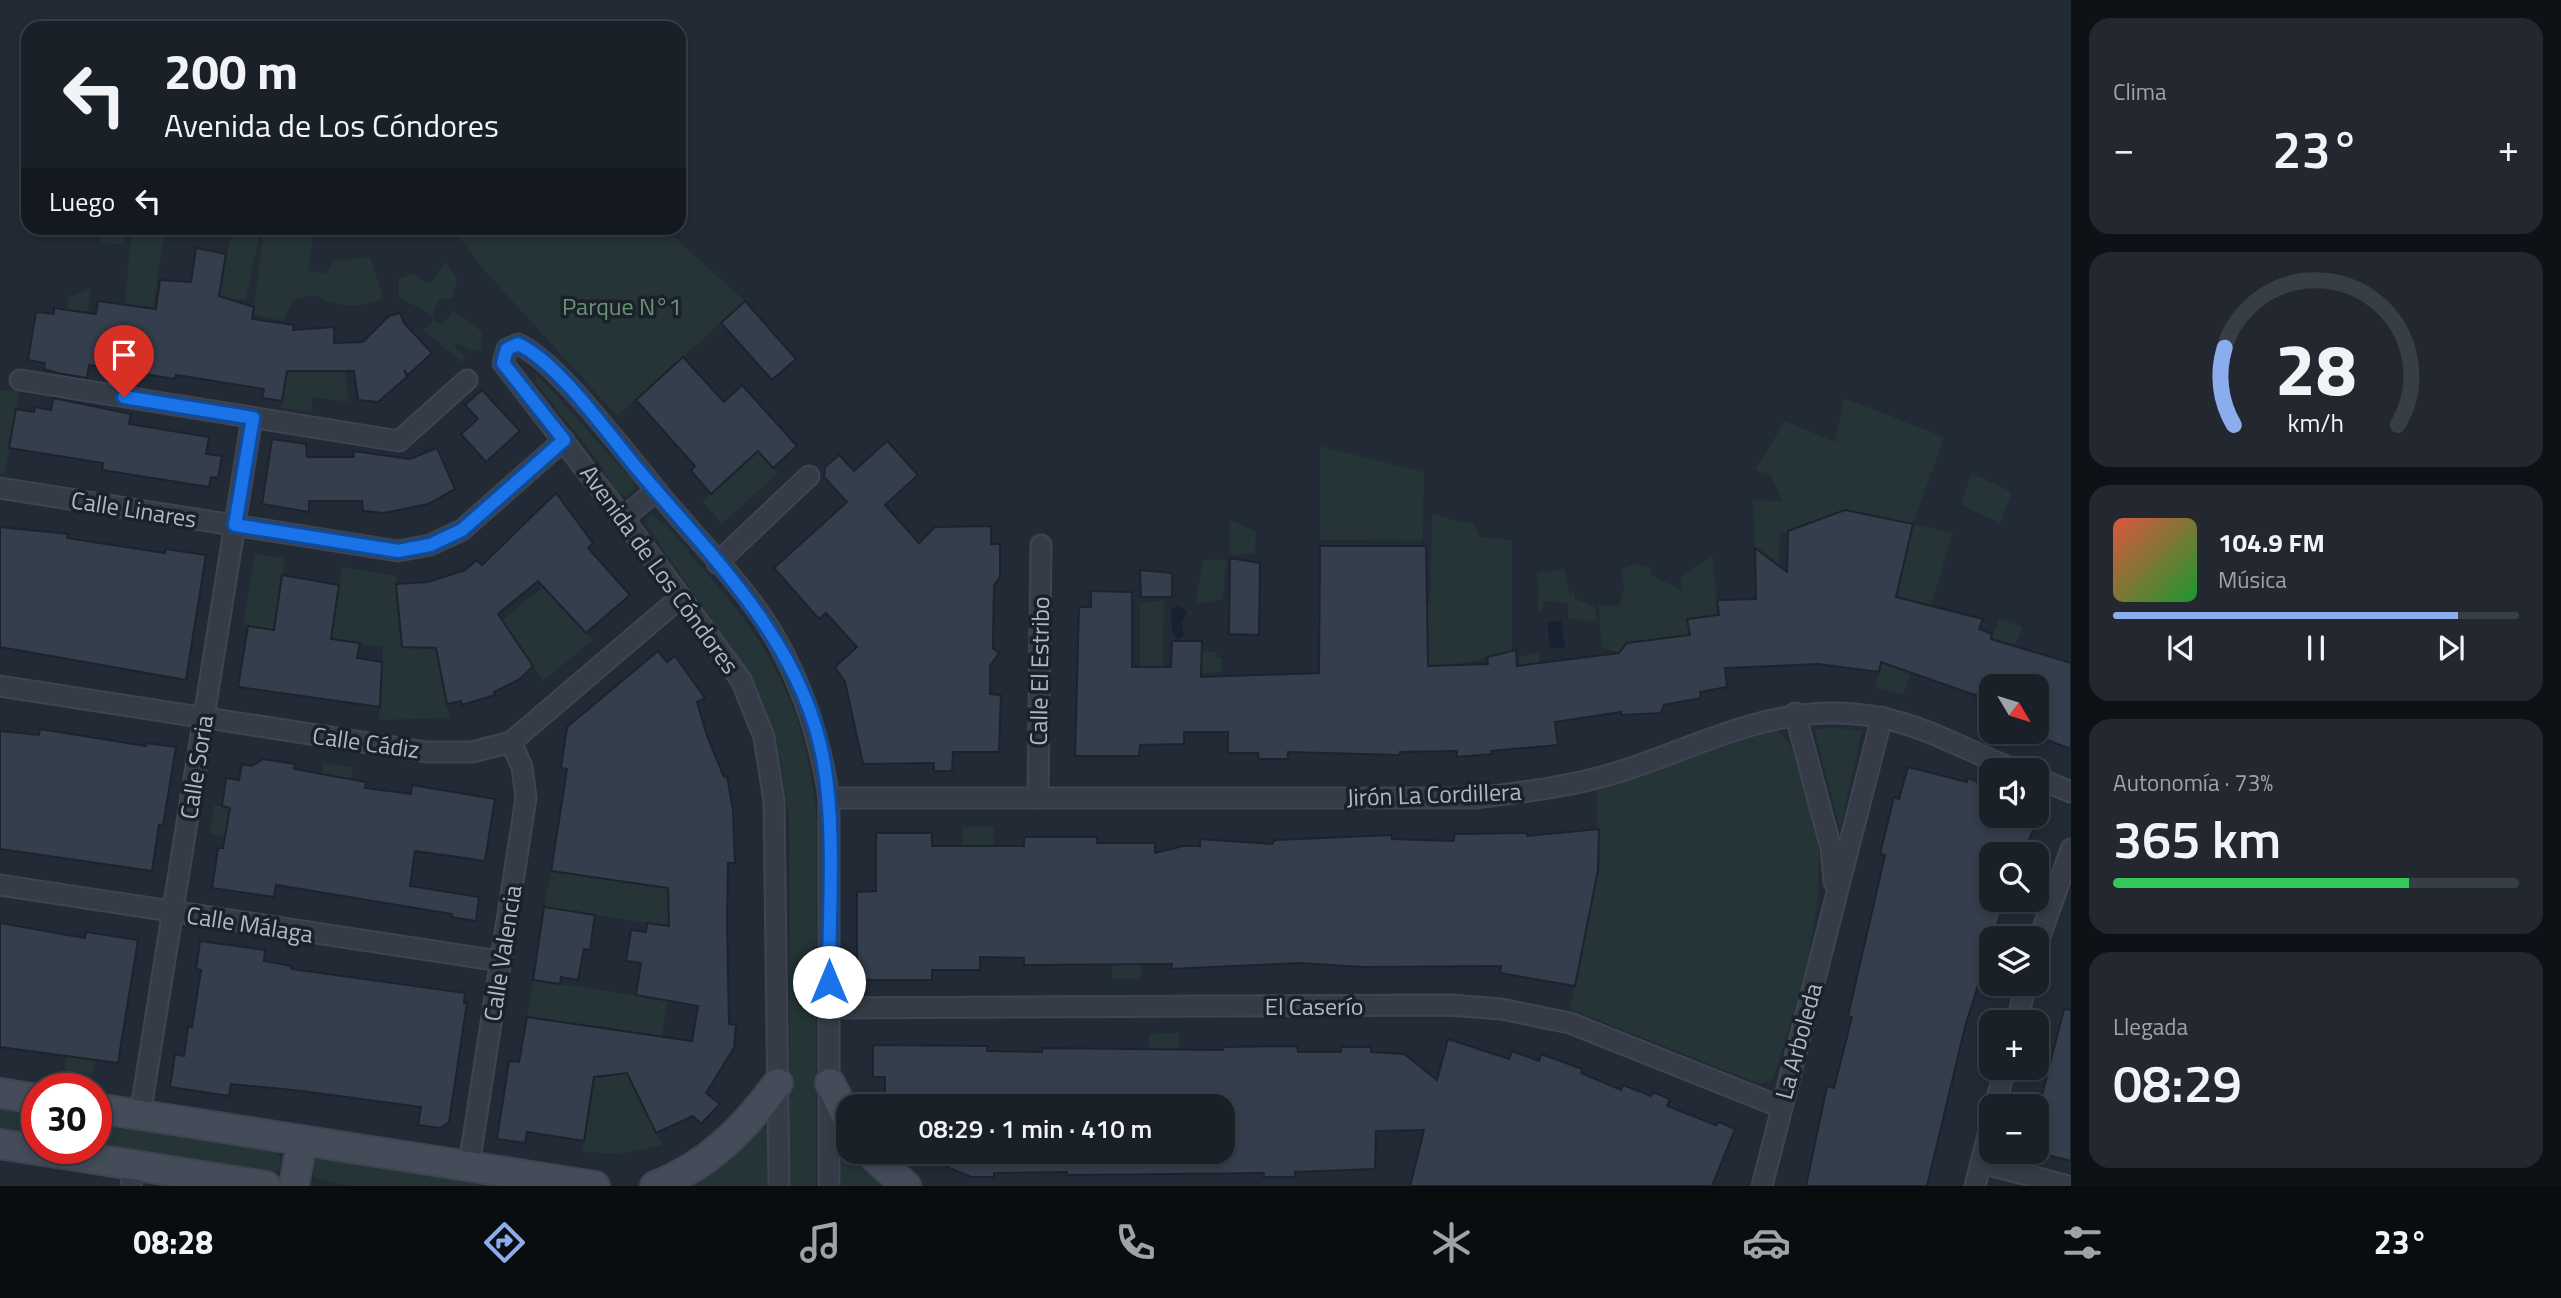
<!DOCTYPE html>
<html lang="es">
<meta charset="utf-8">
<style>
body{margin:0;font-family:"Titillium Web",sans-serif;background:#232830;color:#f1f3f6;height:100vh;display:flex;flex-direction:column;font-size:26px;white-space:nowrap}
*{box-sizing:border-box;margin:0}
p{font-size:23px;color:#9fa3a8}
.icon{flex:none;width:38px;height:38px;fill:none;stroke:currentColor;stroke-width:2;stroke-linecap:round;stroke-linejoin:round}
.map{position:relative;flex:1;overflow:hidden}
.drawer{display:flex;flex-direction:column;gap:18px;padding:18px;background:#0e1216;width:490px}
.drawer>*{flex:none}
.banner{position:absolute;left:21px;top:21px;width:665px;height:214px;border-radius:21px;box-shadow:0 4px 10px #0003,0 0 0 2px #383e45;background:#1a2028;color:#f1f3f6;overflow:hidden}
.needle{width:46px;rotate:128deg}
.tools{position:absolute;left:1979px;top:674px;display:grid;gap:14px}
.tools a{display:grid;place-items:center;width:70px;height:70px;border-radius:14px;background:#1a2028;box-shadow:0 4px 10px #0003,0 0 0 2px #383e45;font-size:35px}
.speed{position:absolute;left:21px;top:1073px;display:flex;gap:14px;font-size:35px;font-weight:700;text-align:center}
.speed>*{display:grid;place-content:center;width:91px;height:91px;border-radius:50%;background:#1a2028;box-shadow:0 4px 10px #0003,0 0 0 2px #383e45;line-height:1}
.speed .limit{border:10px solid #d22;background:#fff;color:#111}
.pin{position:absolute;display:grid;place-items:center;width:60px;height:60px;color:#fff;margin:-72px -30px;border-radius:50% 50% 50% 0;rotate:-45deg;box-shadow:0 0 7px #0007}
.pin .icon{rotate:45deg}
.me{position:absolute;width:77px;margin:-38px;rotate:0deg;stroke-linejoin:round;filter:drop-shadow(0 0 5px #0008)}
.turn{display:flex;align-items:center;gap:24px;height:147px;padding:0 28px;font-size:32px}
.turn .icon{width:91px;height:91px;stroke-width:2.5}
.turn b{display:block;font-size:49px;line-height:60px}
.then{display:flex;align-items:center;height:66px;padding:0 28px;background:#0003;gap:14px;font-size:26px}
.big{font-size:52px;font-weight:600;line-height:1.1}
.drawer .card{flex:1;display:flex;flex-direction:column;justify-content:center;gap:10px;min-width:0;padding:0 24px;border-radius:21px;background:#232830}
.drawer .dial{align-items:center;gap:0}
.dial svg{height:182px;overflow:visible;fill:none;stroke:#383e45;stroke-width:7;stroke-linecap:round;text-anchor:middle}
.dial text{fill:#f1f3f6;stroke:none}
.song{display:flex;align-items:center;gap:21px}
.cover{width:84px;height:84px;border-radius:10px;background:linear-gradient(135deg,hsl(10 70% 55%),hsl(130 70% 35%))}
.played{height:7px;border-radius:4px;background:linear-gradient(90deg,#8badee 85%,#383e45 85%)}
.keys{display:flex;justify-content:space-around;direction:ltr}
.heat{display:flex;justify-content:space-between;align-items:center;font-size:38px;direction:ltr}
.charge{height:10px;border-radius:5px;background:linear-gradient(90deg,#34c759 73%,#383e45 0)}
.trip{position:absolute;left:836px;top:1094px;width:399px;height:70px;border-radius:21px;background:#1a2028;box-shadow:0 4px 10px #0003,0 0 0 2px #383e45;font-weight:600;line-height:70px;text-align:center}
.dock{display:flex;height:112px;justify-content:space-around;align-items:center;background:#0a0d10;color:#9fa3a8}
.dock .icon{width:49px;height:49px}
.dock .on{color:#8badee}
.dock b{font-size:32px;color:#f1f3f6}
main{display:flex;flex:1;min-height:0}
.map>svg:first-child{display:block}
.green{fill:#243437}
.water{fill:#172132}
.building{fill:#353e4d;stroke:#1d232d;stroke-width:2}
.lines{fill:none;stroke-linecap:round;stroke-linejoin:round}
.street-casing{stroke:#3f4550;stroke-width:23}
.secondary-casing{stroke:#3f4550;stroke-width:32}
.street{stroke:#363c47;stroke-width:19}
.secondary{stroke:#444b59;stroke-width:28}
.route-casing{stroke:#114b97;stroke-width:18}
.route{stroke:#1a73e8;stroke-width:12}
.labels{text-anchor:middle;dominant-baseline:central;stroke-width:7;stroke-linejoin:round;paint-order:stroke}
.park-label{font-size:24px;fill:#6a9274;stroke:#1b212b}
.street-label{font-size:24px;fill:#b0b7c3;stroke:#1b212b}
</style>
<main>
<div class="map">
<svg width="2071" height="1186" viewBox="0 0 2071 1186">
<rect width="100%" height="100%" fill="#222a36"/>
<g class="green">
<path d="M102,228H126L124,245L101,243Z"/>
<path d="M132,228H165L152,314L124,310Z"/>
<path d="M233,228L260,231L246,300L216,298Z"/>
<path d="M264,228H314L308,270L324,274L334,261L370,257L383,298C361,309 335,308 315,295L293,300L283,321L253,314Z"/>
<path d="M452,228H664L745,301L617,416L484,270Z"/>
<path d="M445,261L457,278L453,298L439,300L433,312L435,321L442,324L453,311L482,332L481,350L470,351L456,342L455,347L465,355L463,363L422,329L431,325L433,316L399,297V279L414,273L425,283L433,281Z"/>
<path d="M91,288L87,319L68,317V297Z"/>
<path d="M293,330L301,331L345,370L349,402L312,397V412L281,408Z"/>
<path d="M536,373L633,481L635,489L626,496L618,493L595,457L535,382Z"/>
<path d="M0,390L19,391L5,475L0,474Z"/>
<path d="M1844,398L1944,437L1913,524L1953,533L1904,694L1875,688L1912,527L1843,510L1832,539L1824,518L1780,534L1779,564L1760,550L1755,562L1753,500L1782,501L1771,475L1755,470L1785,421L1835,442Z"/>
<path d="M1320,446L1424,472L1423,541L1320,540Z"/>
<path d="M758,451L778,473L722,524L702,501Z"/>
<path d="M1971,473L2012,492L2000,523L1961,505Z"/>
<path d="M1432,513L1459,522H1473L1479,537L1512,540V651C1484,658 1454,669 1425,664C1391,659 1355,631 1317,625L1319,605L1430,603Z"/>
<path d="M652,515C669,524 684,547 697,562C772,645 808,710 817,824L816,1186H790L789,817L776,737L751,677L648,527L646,522Z"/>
<path d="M1230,520L1256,531L1255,554H1230Z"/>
<path d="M255,554L285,558L274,630L243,625Z"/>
<path d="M1712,556L1719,615L1690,635L1633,647L1632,641L1619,653L1601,647L1599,606H1620L1624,586L1621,569L1636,564L1651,568L1652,576L1682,590L1680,577Z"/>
<path d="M1226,559L1223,599L1195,604L1203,560Z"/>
<path d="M342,567L396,576L402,647L435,646L450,718L379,720L383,647L330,639Z"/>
<path d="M1565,569L1569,594L1574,591L1575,599L1595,606L1596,622L1568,618V603L1545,601L1539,616L1537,573Z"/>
<path d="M543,587L593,640L543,681L502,620Z"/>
<path d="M1164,600L1163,672L1140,675V603Z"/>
<path d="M1999,619L2023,627L2012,650L1990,642Z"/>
<path d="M1196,652H1216L1217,658H1222L1221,672L1197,674Z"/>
<path d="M1539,652L1541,673L1518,675L1519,657Z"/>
<path d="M1839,728L1862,731L1840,829L1814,729Z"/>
<path d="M1774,729C1793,742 1795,758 1802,779C1809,801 1818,829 1819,852C1822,929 1796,1007 1773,1079L1760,1084L1570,1009L1598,870L1597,790Z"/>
<path d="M323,763L353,767L342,840L312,835Z"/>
<path d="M214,805L287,816L282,844L210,834Z"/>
<path d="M963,827H994L993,904L962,905Z"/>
<path d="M551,871L668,888V926L544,907Z"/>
<path d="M1113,904H1142V979H1112Z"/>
<path d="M533,980L667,1000L662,1037L527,1017Z"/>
<path d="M76,995L104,999L92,1074L64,1070Z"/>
<path d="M1179,1033V1106H1149V1034Z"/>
<path d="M627,1073L662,1145L622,1154L582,1152L595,1074Z"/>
<path d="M0,1105L37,1111V1138L0,1132Z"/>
<path d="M96,1120L277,1150L282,1162L277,1171L270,1175L96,1147Z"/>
<path d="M761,1124L767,1130V1186H695L694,1182Z"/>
<path d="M846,1144L849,1152H853L889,1186H841L842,1148Z"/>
<path d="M318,1156L524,1186H348L314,1178L312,1164Z"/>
</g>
<g class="water">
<path d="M1179,605L1187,612L1182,623L1184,635L1178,640L1172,632L1171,609Z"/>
<path d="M1561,620L1565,647L1550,648L1547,622Z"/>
</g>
<g class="building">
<path d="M196,248L226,254L219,296L254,307L252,319L294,325L293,330L334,327V343L363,342L389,316L400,313L404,323L432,353L408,375L404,370L407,377L378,402L358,400L354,371H287L282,401L262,398L264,389L176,375L175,379L89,365L87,378L57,373L44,369L45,363L28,360L36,312L54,314V308L96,314L98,301L156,309L160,280L191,282Z"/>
<path d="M745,301L796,359L772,380L721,323Z"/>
<path d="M683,357L724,402L742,385L797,446L773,468L758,451L711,494L691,471L695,466L636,400Z"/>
<path d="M482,390L520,431L486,462L461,434L478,419L465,405Z"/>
<path d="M53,398L131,414L129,424L209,437L206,454L222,456L218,478L211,477L209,487L102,470L103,463L9,448L16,409L34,412L35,407L51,410Z"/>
<path d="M272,439L306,444L307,457H354L353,451L410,459L437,448L455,489L428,504L384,513L363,511L362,501H309V512L262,504Z"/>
<path d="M887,441L918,475L885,505L919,543L935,527L991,526V544H1000V578L994,585L993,648L999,653L990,666V694L1001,695L999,752H953L952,771H934V763L863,764L845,682L835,667L857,647L826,613L819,619L774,568L847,502L824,477L825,467L839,455L854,471Z"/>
<path d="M556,493L593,543L588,548L630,595L586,633L538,581L498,614L533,666L520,679L494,692L495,695L462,705L461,701L447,704L436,648L402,647L396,584L428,582L465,570L477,560L482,565Z"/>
<path d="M1845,510L1913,524L1896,597L1983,619L1979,629L1992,634L1991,639L2071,663V749L2037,736V686H1992V701L1881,662L1879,672L1818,664L1725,668L1727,687L1700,692L1701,698L1664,705L1661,713L1621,715V712L1555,722L1558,745L1491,751L1492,754L1457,757V751L1400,752V755L1288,752V759H1259L1258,753H1228V732H1184V744L1140,745L1139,756H1075L1079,607H1091V591L1132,592V667H1171L1172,641H1202L1201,677L1319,673L1320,546H1426L1428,666L1488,664L1487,657L1516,650L1517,666L1619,653L1627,643L1690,635L1687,619L1719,615L1717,600L1756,599L1755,548L1787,572L1788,531Z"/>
<path d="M0,527L68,534L67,538L165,553L166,549L206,555L186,680L0,647Z"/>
<path d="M1230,558L1260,563L1259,635L1229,634Z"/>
<path d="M1140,570L1172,573V597H1141Z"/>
<path d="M282,575L339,585L331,639L360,643L357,658L382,662L380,707L238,687L248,626L274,630Z"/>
<path d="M658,651L667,662L675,656L705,698L697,702L707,736L724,777L727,776L733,810L735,863H728L727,922L729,1024L736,1025L734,1048L706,1093L720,1104L701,1124L693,1116L656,1133L627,1073L594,1077L584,1141L527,1132L525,1143L497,1139L509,1061L519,1062L527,1017L692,1041L698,1006L636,995L641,963L626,961L631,930L646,932L647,923L669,926L668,888L551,871L567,769L561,768L567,727Z"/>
<path d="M40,729L146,746V743L176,747L163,826L159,825L152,871L0,849V731L39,735Z"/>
<path d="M263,759L295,764L294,769L366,782L365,788L411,794L412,785L495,799L485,861L415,851L410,886L479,897L476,921L451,917L452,914L276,885L274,897L212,888L218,848H223L230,808L222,806L226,778L239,780L242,764L252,766Z"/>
<path d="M1908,767L1967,782L1968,778L1992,788V816H2039L2023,854H1992V900H2005L1965,1027L1927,1186H1806L1827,1086L1834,1088L1852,1017L1848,1016L1885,855L1880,854L1894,797L1899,799Z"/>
<path d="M1599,829L1598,870L1575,986L1500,973L1501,966L1363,967L1299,963L1171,969L1172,964L1024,965V958L980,957V970H932V980H857V892L876,891V833H932V846H1024V837H1097V843H1155V853L1183,846H1200V839L1272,844L1275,840L1392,835V839L1454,841V834L1527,833V836Z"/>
<path d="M544,907L595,915L590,950L584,949L578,980L561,977L560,984L533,980Z"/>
<path d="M0,923L85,938L86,932L138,940L118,1063L0,1047Z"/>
<path d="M200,941L265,950L264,961L291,966V969L465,993L464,1003H467L449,1122L440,1128L418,1125L421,1107L302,1091L231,1084L229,1096L170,1087L175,1054L184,1056L188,1027H192L201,970L196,969Z"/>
<path d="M2064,1009L2071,1010V1161L2037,1152V1115Z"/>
<path d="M1448,1039L1509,1059L1512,1051L1539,1061L1541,1054L1582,1069L1581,1073L1621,1090L1623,1085L1651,1096L1653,1092L1670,1099L1667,1106L1716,1125L1719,1122L1735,1129L1712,1186H1410L1424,1130L1376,1131L1375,1169L1295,1172V1177H1263L1264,1173L1067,1175V1172L994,1173V1177H971L947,1167L951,1152H1223V1099L1103,1097V1103H1096V1106H1058V1097L1000,1098L925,1101V1106H894V1099H885V1077H873V1045L987,1046V1051L1042,1052V1048L1223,1050V1047L1297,1046L1298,1052H1341V1047H1371V1052L1404,1054L1437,1080Z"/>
</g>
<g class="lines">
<defs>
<g id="street">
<path d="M20,380L399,441L467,380"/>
<path d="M0,488L398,551L430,545L462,530L564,440"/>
<path d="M623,518L656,491"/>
<path d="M717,563L809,476"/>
<path d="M0,686L427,752H472L511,742L681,597"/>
<path d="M1795,713L1831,848L1834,882"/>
<path d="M2037,778L2071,792"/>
<path d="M829,798H1474C1526,792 1576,786 1625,770C1712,741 1787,698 1882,718C1928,727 1972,753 2016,770"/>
<path d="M1038,798L1041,545"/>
<path d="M0,885L500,961"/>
<path d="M2037,945L2071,849"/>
<path d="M829,1008L1450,1005L1501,1009L1570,1023L1781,1107"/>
<path d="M2017,1022L2026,984"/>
<path d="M1995,1106L2005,1068"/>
<path d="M140,1115L252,418"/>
<path d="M1981,1163L2069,1186"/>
<path d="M469,1165L526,798L522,767L511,742"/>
<path d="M131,1186L134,1166"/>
<path d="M779,1186L774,801L764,737L741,680L623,518L503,363L507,349L518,344C560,363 633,464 666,502C704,547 750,592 778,643C805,692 821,743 829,798V1186"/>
<path d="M1762,1186L1882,717"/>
<path d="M1975,1186L1992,1119"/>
</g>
<g id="secondary">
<path d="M830,1083L849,1122"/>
<path d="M0,1093L37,1099"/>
<path d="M96,1108L595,1186"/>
<path d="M0,1144L266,1186"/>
<path d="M869,1152L906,1186"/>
<path d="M294,1186L302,1140"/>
<path d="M655,1186C708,1166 745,1128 778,1083"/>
</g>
</defs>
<use href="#street" class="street-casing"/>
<use href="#secondary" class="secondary-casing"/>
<use href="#street" class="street"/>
<use href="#secondary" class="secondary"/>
</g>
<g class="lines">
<defs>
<path id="route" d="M124,397L253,418L235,525L398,551L430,545L462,530L564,440L503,363L507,349L518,344C557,362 607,432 635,466C709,554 801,641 823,758C836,828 829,910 829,982"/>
</defs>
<use href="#route" class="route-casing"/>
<use href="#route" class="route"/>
</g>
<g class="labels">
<g class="park-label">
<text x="622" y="306">Parque N°1</text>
</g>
<g class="street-label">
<text transform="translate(134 509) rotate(9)">Calle Linares</text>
<text transform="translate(660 569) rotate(54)">Avenida de Los Cóndores</text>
<text transform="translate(1039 671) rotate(-89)">Calle El Estribo</text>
<text transform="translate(366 742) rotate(8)">Calle Cádiz</text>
<text transform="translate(196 767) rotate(-81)">Calle Soria</text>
<text transform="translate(1434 794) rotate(-2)">Jirón La Cordillera</text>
<text transform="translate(250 924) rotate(9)">Calle Málaga</text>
<text transform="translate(502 953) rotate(-81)">Calle Valencia</text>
<text x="1314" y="1006">El Caserío</text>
<text transform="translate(1798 1041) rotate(-75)">La Arboleda</text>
</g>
</g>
</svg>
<div class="tools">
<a><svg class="needle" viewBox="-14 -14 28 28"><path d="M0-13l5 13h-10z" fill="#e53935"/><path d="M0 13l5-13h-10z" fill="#9fa3a8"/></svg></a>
<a><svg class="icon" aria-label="sound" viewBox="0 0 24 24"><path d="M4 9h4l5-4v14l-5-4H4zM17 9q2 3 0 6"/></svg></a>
<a><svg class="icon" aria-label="search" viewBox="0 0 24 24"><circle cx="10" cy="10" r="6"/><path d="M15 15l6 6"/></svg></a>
<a><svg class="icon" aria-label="layers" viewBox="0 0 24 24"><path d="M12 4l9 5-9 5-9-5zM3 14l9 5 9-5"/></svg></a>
<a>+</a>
<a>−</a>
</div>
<div class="speed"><div class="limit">30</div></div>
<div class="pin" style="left:124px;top:397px;background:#d93025"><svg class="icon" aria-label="arrive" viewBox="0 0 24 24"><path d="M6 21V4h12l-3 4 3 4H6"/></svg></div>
<svg class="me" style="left:829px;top:982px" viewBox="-20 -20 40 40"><circle r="19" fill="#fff"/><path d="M0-13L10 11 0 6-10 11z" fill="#1a73e8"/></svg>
<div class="trip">08:29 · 1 min · 410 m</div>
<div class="banner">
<div class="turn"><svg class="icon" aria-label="left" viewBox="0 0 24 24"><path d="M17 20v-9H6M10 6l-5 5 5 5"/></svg><div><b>200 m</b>Avenida de Los Cóndores</div></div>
<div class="then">Luego<svg class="icon" aria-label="left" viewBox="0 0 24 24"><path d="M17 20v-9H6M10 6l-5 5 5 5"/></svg></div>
</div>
</div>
<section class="drawer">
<div class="card"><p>Clima</p>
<div class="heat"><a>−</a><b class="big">23°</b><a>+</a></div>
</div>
<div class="card dial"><svg viewBox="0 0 100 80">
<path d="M14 69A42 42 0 1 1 86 69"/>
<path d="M14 69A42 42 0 0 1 10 35" stroke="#8badee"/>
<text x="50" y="56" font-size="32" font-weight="700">28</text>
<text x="50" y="72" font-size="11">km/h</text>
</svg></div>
<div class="card">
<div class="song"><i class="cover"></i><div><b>104.9 FM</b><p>Música</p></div></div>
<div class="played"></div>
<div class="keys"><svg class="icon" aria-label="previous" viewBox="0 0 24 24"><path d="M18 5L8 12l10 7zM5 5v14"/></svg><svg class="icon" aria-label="pause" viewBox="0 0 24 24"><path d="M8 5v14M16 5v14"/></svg><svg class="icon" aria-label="next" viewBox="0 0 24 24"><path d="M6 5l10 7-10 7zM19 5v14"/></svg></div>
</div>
<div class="card"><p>Autonomía · 73%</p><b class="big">365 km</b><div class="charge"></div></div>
<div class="card"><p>Llegada</p><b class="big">08:29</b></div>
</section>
</main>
<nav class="dock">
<b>08:28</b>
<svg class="icon on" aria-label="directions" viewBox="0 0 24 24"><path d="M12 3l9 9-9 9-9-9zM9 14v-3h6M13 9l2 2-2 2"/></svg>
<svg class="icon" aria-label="music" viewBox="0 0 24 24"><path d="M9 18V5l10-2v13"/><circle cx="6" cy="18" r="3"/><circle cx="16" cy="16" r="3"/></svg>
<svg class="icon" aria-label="phone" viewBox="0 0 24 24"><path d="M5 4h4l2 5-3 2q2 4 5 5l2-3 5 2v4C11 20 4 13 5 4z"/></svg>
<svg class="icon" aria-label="climate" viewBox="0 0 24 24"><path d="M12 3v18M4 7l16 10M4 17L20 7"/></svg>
<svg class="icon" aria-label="car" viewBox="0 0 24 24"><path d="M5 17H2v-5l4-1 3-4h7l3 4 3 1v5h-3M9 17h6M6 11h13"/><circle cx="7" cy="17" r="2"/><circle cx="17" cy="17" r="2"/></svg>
<svg class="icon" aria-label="filters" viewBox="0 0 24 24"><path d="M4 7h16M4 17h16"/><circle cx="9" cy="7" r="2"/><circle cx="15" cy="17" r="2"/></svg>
<b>23°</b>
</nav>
